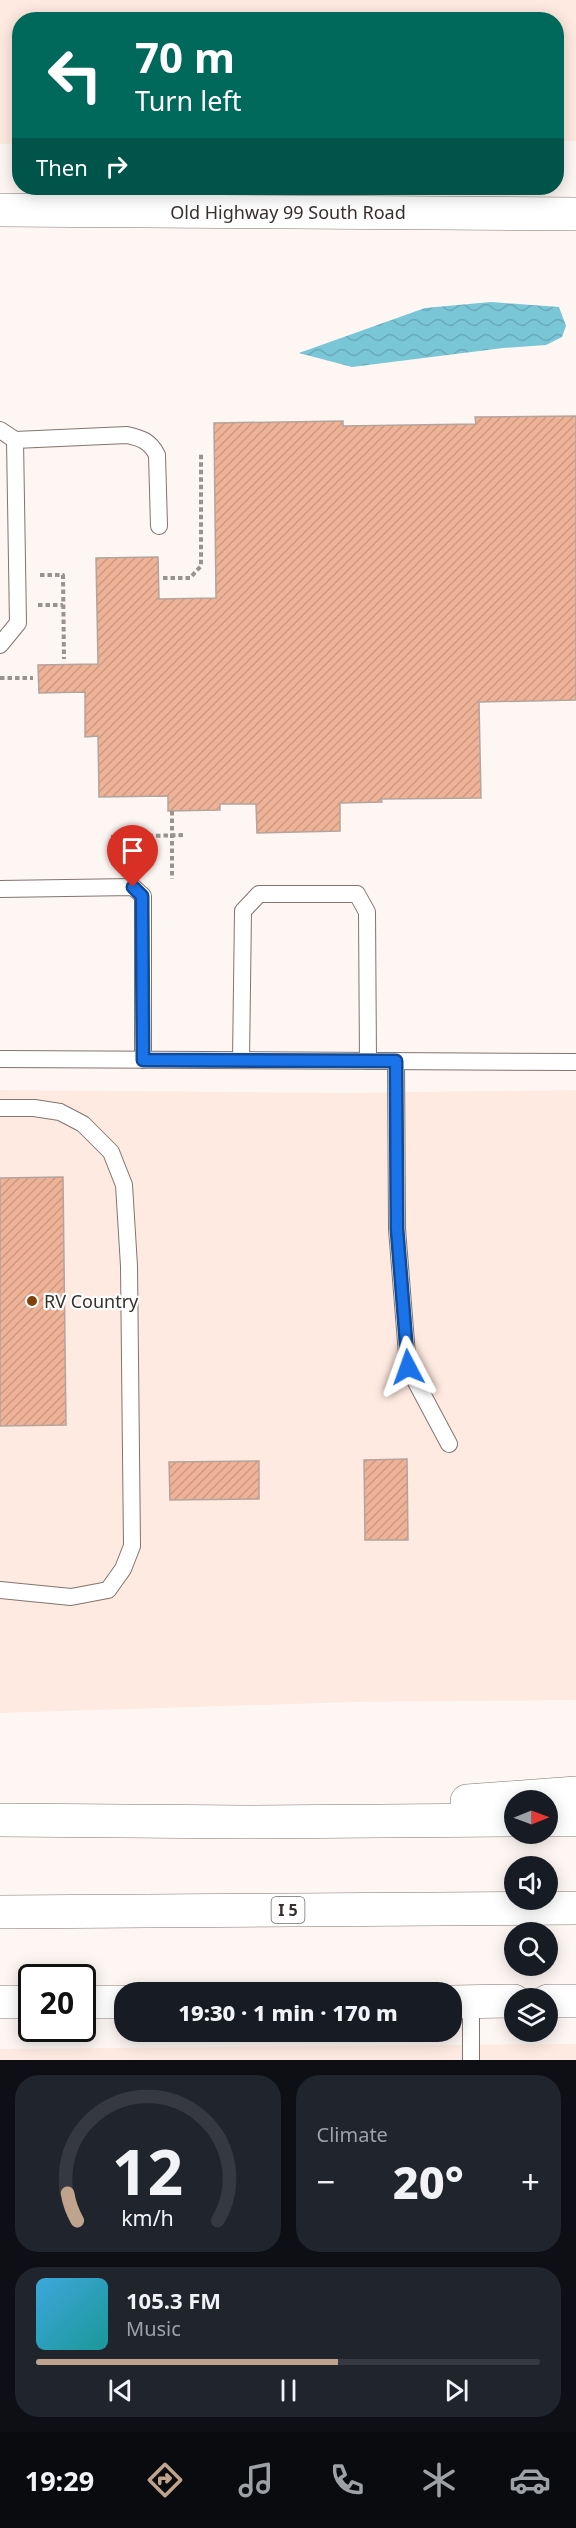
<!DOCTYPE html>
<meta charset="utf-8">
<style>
body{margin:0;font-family:"Noto Sans",sans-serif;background:#20242c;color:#f1f3f6;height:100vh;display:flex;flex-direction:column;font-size:22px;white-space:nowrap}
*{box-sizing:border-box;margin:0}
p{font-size:20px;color:#9ea1a6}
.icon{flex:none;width:33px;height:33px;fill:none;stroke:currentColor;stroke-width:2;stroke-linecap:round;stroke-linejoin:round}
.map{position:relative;height:2060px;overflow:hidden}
.drawer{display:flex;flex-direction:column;gap:15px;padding:15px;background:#0d0f14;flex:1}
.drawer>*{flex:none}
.banner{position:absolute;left:12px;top:12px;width:552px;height:183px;border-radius:24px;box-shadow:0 3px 15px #0003;background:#00695c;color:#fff;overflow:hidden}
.needle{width:39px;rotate:89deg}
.buttons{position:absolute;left:504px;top:1790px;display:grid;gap:12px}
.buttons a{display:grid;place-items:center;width:54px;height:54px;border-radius:50%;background:#171b24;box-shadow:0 3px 15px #0003;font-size:30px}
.speed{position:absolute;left:18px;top:1964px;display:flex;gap:12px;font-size:30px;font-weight:700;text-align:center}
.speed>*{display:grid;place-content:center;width:78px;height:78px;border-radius:50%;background:#171b24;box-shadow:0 3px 15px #0003;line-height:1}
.speed .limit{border:3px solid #111;border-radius:9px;background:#fff;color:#111}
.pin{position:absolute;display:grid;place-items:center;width:51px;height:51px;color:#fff;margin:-62px -26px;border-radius:50% 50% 50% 0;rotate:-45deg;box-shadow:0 0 6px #0007}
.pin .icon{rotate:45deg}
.me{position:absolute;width:66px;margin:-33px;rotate:356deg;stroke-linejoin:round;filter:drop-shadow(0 0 4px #0008)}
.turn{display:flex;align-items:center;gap:21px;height:126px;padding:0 24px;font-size:27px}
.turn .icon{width:78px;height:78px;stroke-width:2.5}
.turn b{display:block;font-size:42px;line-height:51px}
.then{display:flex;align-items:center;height:57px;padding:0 24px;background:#0003;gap:12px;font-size:22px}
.big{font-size:45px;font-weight:800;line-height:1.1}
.drawer .card{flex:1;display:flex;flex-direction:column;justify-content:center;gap:9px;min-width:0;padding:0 21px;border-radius:24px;background:#20242c}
.drawer .dial{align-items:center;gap:0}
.dial svg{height:156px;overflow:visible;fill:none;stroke:#363941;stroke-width:7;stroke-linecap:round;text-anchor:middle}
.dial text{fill:#f1f3f6;stroke:none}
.song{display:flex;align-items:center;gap:18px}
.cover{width:72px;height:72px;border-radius:9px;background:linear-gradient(135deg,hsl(200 70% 55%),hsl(180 70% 35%))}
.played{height:6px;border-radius:3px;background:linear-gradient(90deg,#bfa38c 60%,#363941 60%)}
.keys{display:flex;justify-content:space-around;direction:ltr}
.heat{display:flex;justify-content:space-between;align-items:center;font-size:33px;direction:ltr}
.drawer .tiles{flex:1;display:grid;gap:15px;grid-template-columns:1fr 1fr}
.card:last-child{grid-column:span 2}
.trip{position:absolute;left:114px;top:1982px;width:348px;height:60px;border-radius:24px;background:#171b24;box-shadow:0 3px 15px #0003;font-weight:800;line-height:60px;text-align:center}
.tabs{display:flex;height:96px;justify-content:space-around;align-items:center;background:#090b0e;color:#9ea1a6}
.tabs .icon{width:42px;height:42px}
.tabs .active{color:#bfa38c}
.tabs b{font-size:27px;color:#f1f3f6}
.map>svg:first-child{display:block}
.built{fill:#ffeae1}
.water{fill:url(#water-waves)}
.building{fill:url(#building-hatch);stroke:#b4a49d;stroke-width:1.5}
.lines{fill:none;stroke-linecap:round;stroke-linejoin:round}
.lane-casing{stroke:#83746d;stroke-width:18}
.secondary-casing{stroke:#83746d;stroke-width:34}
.highway-casing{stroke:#83746d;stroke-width:34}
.path{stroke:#99928f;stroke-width:4;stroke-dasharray:4.5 3;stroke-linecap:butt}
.lane{stroke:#fff;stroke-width:16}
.secondary{stroke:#fff;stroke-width:33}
.highway{stroke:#fff;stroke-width:33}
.route-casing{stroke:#114b97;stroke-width:15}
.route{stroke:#1a73e8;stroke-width:10}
.poi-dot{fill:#82410a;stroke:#fff;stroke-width:2}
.labels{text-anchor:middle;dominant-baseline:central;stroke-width:4.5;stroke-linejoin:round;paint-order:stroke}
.shield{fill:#fff;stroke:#736e6c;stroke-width:1.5}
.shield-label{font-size:16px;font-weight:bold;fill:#37302d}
.street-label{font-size:18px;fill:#37302d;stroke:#fff}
.poi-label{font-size:18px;fill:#37302d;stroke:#fff;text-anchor:start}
</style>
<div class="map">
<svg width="576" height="2060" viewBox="0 0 576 2060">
<defs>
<pattern id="water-waves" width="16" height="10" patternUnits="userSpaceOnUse" patternTransform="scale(1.5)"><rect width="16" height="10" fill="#79c6d7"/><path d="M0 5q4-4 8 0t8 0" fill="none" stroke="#69aab9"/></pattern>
<pattern id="building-hatch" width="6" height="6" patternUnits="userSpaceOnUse" patternTransform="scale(1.5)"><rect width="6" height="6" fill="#eeb296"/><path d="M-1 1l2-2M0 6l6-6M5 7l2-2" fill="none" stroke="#cd9982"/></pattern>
</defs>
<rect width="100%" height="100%" fill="#fdf6f3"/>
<g class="built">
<path d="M0,0H576V141H557L556,20H20L19,144H0Z"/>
<path d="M0,1090L349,1093L576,1090V1700L355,1702L0,1713Z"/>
<path d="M576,2044V2060H0V2049Z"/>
</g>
<path class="water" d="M491,302L559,307L566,326L562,337L546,345L503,348L352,367L299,353L425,308Z"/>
<g class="building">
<path d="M576,416V700L479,702L481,798L381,799L382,802L340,803V831L257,833L256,804H220V810L168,811V796L99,797L98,736L85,737V692L39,693L38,665L98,664L96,558L158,557L159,599L216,598L214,423L343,421V426L476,424L475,417Z"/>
<path d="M63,1177L66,1425L0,1426V1178Z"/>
<path d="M407,1459L408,1540H365L364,1460Z"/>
<path d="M259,1461V1499L170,1500L169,1462Z"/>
</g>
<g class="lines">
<defs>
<g id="lane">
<path d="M0,430L15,440L18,623L0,645"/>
<path d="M15,440L127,435C141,438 150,441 157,455L159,526"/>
<path d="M0,889L133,887L143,896V1060"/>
<path d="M0,1059L576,1062"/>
<path d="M241,1060L243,911L259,894H357L367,912L368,1061"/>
<path d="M396,1061L397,1229L408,1367L449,1444"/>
<path d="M0,1108H34L60,1112L83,1124L111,1152L124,1185L129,1266L132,1546L123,1569L108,1590L71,1597L0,1590"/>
<path d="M471,2060V2002"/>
</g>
<g id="secondary">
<path d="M0,210L576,214"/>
<path d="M548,2001H576"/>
<path d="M0,2002H32"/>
<path d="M82,2002H124"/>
<path d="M452,2002L514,2001"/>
</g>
<g id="highway">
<path d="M467,1801L576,1793"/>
<path d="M0,1820L245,1822L514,1820"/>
<path d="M548,1820H576"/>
<path d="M0,1912L576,1908"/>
</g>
</defs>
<use href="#lane" class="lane-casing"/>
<use href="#secondary" class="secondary-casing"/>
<use href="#highway" class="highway-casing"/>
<g class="path">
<path d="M40,575H63L64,659"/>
<path d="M163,578H190L201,566V454"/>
<path d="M38,605H63"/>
<path d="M0,678H33"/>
<path d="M172,811V879"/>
<path d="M111,837L184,835"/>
<path d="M117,837V866"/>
</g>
<use href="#lane" class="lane"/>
<use href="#secondary" class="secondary"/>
<use href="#highway" class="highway"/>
</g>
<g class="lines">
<defs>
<path id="route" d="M133,887L142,896L143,1060L396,1061L397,1229L408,1367"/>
</defs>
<use href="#route" class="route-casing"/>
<use href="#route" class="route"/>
</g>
<circle class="poi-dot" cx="32" cy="1301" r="6"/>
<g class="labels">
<rect class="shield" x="271.5" y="1897" width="33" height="26" rx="4.5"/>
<g class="shield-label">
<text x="288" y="1910">I 5</text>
</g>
<g class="street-label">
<text x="288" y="212">Old Highway 99 South Road</text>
</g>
<g class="poi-label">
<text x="44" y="1301">RV Country</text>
</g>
</g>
</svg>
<div class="buttons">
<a><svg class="needle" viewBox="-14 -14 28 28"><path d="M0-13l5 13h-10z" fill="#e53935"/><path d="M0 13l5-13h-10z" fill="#9ea1a6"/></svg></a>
<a><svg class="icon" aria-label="sound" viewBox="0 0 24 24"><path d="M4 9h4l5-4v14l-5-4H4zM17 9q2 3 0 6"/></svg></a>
<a><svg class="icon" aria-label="search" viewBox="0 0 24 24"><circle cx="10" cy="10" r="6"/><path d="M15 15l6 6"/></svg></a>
<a><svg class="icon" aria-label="layers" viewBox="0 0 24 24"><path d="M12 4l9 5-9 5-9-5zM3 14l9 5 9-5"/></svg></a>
</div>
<div class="speed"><div class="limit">20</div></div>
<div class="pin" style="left:133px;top:887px;background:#d93025"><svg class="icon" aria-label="arrive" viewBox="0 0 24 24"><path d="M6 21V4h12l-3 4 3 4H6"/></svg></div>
<svg class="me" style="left:408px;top:1367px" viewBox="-20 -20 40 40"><path d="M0-17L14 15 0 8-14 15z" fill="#1a73e8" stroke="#fff" stroke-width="4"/></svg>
<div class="trip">19:30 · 1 min · 170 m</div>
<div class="banner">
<div class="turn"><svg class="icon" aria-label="left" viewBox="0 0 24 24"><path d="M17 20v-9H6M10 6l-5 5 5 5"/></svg><div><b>70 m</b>Turn left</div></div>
<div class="then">Then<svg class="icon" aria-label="right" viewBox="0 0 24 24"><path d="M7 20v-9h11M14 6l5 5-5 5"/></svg></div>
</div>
</div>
<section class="drawer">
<div class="tiles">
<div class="card dial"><svg viewBox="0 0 100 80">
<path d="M14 69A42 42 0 1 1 86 69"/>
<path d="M14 69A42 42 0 0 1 9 55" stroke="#bfa38c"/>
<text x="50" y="56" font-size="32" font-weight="700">12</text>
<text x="50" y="72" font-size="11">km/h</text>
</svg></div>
<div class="card"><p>Climate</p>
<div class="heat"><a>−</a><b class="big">20°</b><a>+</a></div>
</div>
<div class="card">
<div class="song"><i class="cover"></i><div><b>105.3 FM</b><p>Music</p></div></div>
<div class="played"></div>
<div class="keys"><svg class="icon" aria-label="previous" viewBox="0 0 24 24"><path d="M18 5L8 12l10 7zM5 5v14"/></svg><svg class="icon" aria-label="pause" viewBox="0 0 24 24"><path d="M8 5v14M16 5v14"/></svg><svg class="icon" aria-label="next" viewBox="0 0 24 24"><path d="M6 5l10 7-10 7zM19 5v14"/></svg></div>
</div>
</div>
</section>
<nav class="tabs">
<b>19:29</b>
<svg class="icon active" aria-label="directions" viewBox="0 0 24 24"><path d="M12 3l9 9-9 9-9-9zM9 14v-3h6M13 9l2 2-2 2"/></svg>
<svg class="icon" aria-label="music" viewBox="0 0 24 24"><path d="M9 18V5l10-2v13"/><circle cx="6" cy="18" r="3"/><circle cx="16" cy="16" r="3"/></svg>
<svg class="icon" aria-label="phone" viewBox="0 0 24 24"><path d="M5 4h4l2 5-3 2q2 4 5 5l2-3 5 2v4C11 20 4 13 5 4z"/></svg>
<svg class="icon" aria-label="climate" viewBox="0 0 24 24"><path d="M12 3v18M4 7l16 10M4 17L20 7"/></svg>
<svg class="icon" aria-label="car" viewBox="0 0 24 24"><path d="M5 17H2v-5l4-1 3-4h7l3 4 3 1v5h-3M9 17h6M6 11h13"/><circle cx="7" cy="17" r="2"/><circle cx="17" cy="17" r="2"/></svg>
</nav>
